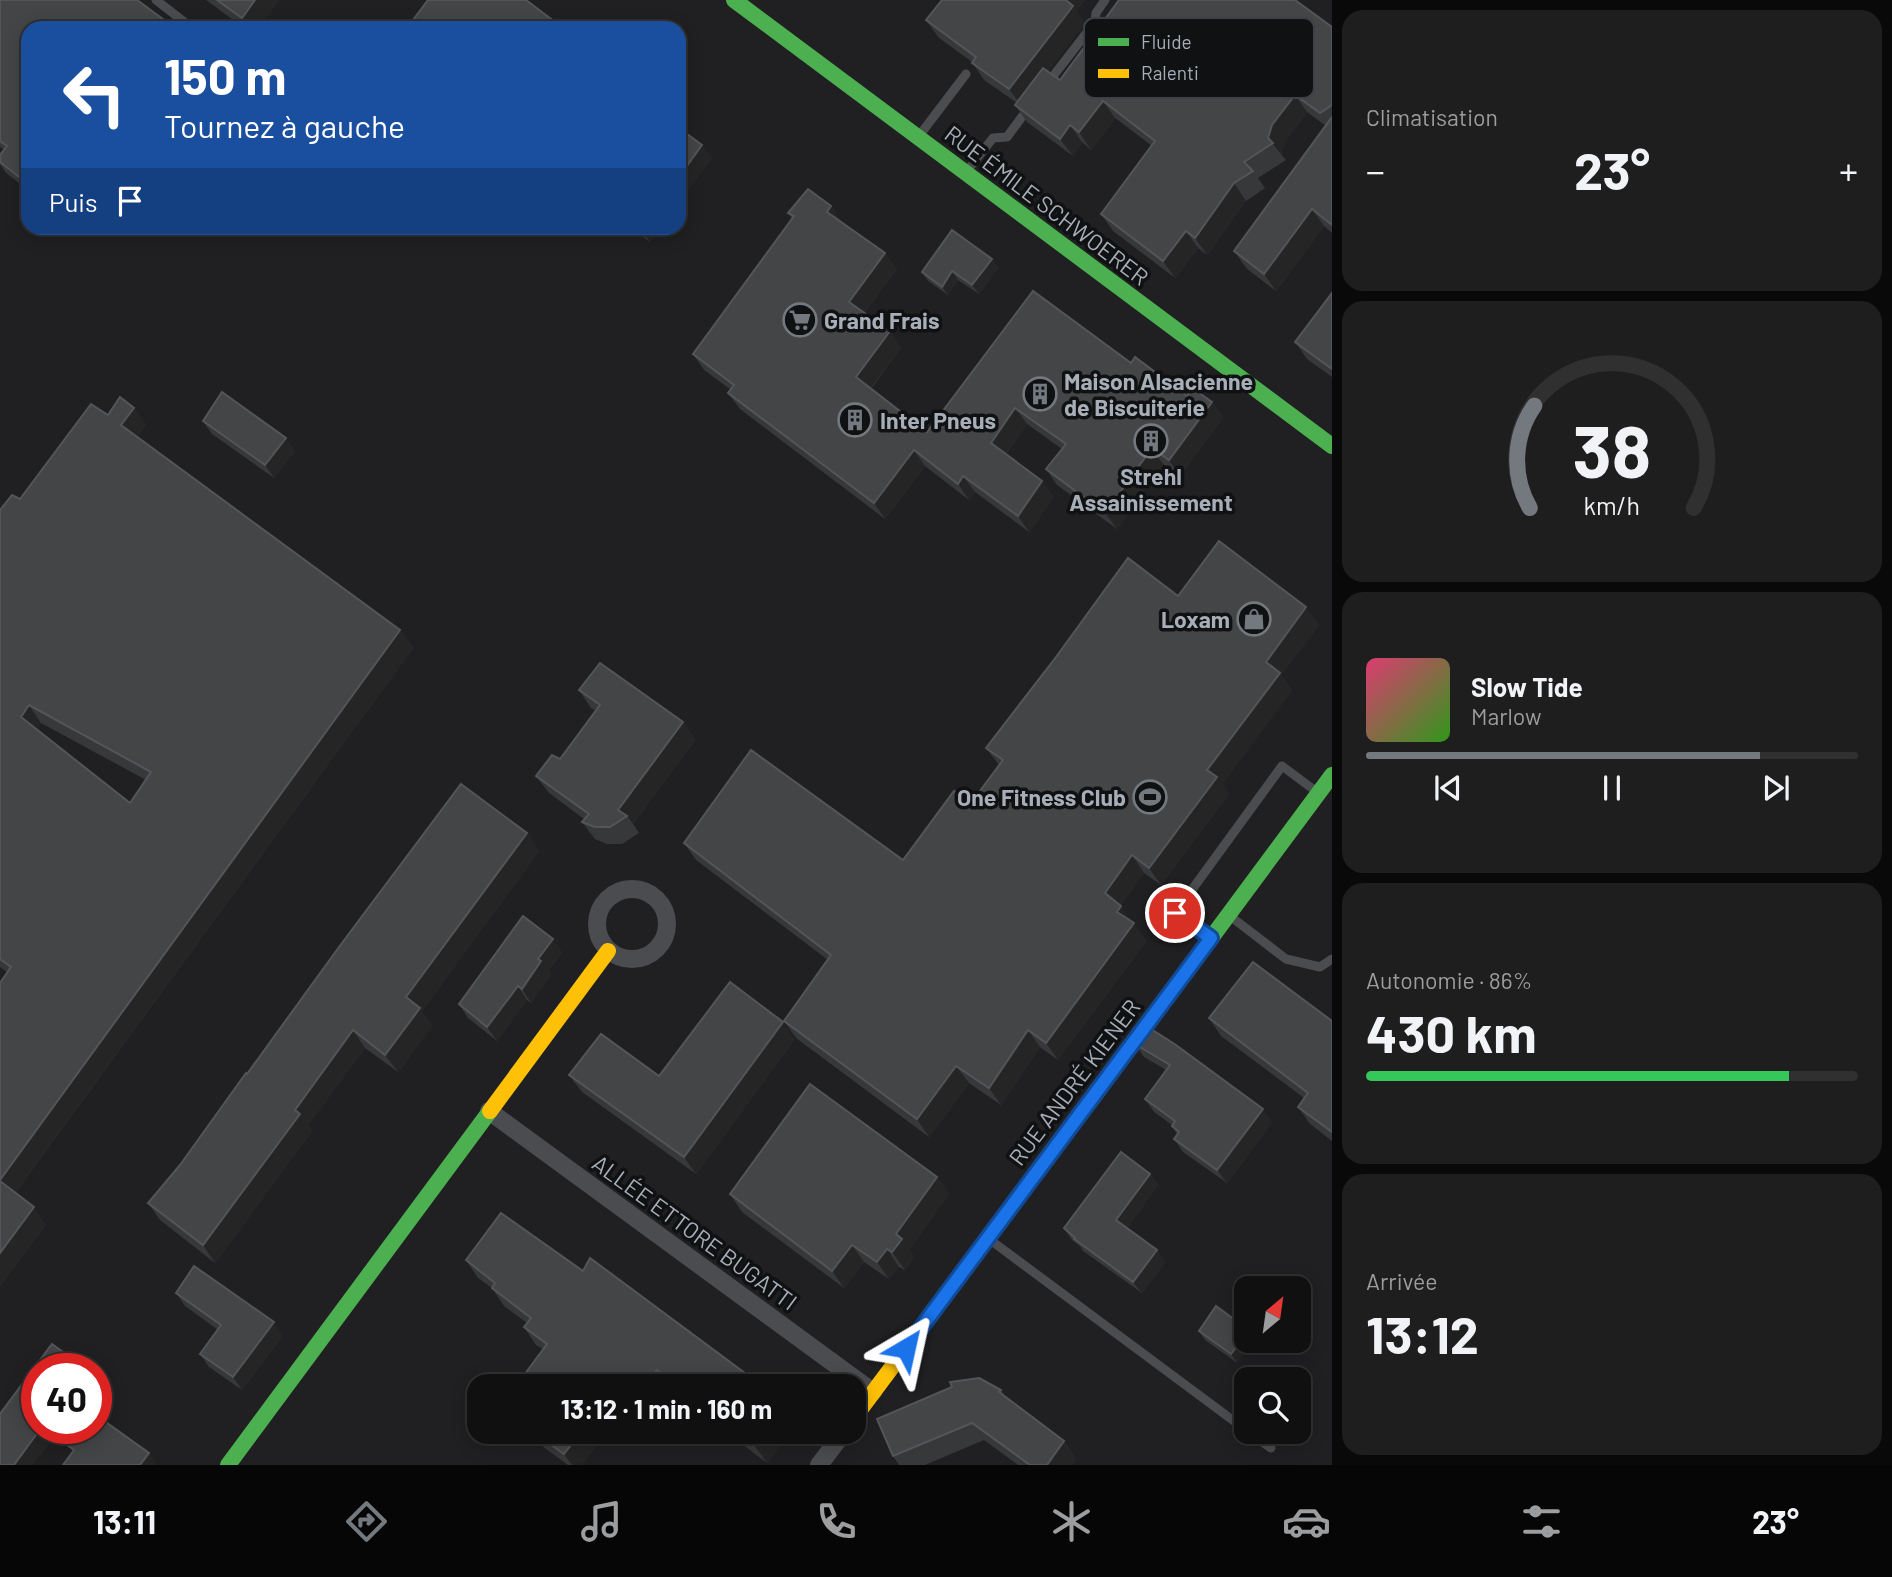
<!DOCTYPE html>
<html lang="fr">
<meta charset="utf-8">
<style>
body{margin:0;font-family:Barlow,sans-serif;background:#1e1e1e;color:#f1f3f6;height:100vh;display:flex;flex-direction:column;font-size:26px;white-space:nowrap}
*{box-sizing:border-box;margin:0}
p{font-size:23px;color:#9c9d9f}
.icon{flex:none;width:38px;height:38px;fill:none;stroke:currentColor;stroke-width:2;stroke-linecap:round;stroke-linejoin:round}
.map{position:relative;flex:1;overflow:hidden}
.details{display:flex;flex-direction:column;gap:10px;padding:10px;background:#090909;width:560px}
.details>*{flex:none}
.guide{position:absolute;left:21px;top:21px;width:665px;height:214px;border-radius:21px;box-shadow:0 4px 18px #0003,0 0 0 2px #303030;background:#1a4fa0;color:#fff;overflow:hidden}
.needle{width:46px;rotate:29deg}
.tools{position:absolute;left:1234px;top:1276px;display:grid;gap:14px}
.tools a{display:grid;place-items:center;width:77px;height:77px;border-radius:14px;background:#101010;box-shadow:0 4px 18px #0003,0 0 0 2px #303030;font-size:35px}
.speed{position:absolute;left:21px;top:1353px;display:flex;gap:14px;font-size:35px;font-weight:700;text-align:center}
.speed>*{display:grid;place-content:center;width:91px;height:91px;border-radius:50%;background:#101010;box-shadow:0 4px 18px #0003,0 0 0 2px #303030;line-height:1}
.speed .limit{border:10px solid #d22;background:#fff;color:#111}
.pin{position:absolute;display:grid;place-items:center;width:60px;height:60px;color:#fff;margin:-30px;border:4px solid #fff;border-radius:50%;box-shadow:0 2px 7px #0007}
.me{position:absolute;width:77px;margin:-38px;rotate:36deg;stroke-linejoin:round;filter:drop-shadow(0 0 5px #0008)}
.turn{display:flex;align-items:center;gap:24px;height:147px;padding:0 28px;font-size:32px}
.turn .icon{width:91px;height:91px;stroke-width:2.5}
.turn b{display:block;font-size:49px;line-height:60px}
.then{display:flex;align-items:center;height:66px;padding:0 28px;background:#0003;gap:14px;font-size:26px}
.big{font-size:52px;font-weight:700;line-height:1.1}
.details .card{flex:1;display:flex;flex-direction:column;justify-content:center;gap:10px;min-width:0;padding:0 24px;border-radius:21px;background:#1e1e1e}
.details .dial{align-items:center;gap:0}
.dial svg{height:182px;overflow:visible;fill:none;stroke:#303030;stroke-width:7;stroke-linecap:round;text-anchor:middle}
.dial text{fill:#f1f3f6;stroke:none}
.song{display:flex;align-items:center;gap:21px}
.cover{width:84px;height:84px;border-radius:10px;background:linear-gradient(135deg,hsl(340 70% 55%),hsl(110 70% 35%))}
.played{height:7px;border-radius:4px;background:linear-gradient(90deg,#74797f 80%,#303030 80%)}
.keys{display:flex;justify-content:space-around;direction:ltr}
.heat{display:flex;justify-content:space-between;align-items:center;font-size:38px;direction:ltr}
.charge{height:10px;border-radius:5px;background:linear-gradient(90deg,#34c759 86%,#303030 0)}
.trip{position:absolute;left:467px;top:1374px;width:399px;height:70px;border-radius:21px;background:#101010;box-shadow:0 4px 18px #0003,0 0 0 2px #303030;font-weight:700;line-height:70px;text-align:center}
.dock{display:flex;height:112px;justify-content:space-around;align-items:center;background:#060606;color:#9c9d9f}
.dock .icon{width:49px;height:49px}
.dock .selected{color:#74797f}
.dock b{font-size:32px;color:#f1f3f6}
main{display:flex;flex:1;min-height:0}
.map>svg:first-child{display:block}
.built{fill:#202022;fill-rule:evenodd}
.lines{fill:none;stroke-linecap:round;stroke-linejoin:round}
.lane{stroke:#4a4c4f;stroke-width:9}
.street{stroke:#4a4c4f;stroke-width:18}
.fast{stroke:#4caf50;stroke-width:16}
.slow{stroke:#ffc107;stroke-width:16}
.wall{fill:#37383a;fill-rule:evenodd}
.shaded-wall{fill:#252526}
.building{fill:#434547;stroke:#535559;stroke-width:2;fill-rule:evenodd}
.route-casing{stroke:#114b97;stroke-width:18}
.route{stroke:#1a73e8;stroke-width:12}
.labels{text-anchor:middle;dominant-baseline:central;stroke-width:7;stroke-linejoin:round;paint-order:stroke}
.street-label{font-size:23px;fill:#a7aeb8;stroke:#101112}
.poi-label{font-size:23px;font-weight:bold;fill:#a7aeb8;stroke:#101112;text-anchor:start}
.key{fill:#101112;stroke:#3d4044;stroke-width:2}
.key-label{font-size:19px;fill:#a7aeb8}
</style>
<main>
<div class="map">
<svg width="1332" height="1465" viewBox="0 0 1332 1465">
<rect width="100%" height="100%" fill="#161616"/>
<path class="built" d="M0,0H1332V1465H0ZM28,28H679V228H28ZM1246,1288H1298V1340H1246ZM37,1368H96V1428H37ZM1246,1379H1298V1432H1246ZM480,1386H854V1432H480Z"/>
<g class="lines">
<g class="lane">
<path d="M156,0L192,28"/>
<path d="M1047,84L1095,22L1096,13L1105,0"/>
<path d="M919,136L966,74"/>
<path d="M967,171L993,138L1007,137L1030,106"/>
<path d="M1230,916L1286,959L1320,967L1332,959"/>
<path d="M1208,936L1175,913L1282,766L1317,792"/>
<path d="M989,1239L1246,1430"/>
<path d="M1248,1432L1271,1448"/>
</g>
<g class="street">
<circle cx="632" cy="924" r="35"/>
<path d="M489,1111L873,1392"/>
<path d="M819,1465L844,1432"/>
</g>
<g class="fast">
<path d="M734,0L1332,446"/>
<path d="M1106,1080L1332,775"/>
<path d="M228,1465L490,1111"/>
</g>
<g class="slow">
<path d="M490,1111L608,951"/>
<path d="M854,1418L1106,1080"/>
</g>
</g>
<g class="wall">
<path d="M0,0L28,28V190L6,173L0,164V155L4,150L0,147Z"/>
<path d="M206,0H279L259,28H244Z"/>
<path d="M942,0H1085L1076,11L1085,23L1048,71L1060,80L1332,27V233L1324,226L1276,291L1247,269L1234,251L1326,126L1307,112L1284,143L1281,154L1286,160L1258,178L1265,188L1246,201L1207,255L1198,248L1175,278L1113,231L1101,214L1152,146L1115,118L1091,150L1082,142L1073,156L1027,122L1015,105L1017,103L984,80L972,62L939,38L926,20Z"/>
<path d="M831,206L842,223L897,269L864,313L901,347L871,389L927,432L1131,363L1187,396L1212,402L1223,418L1180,476L1163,464L1117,529L1057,485L1046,469L1062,449L1027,424L1006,454L1054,497L1029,532L975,492L969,500L925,466L885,519L740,409L728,393L731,390L704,370L693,354L792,219L788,213Z"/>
<path d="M630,228H661L650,242Z"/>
<path d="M992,259L998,268L979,294L958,280L948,295L928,281L922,272Z"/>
<path d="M1332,293V377L1307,359L1295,342Z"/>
<path d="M134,408L146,425L137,437L400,630L413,648L15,1193L46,1225L0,1286L7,972L0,967V510L20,499L108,415ZM41,723L146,780L130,803L37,729Z"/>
<path d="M203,421L295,451L274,478L212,434Z"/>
<path d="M1178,596L1319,625L1281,675L1292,690L1222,784L1229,794L1161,885L1144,873L1120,906L1146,941L1058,1060L1040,1047L1001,1105L969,1083L929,1137L796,1038L784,1021L828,960L696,860L684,843L903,860L971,803L999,765L986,748Z"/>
<path d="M579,690L683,722L695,740L633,824L639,833L622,844H607L595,839L582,822L584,819L549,793L536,776L560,759L595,710L591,708Z"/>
<path d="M527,833L539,851L422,1011L432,1026L398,1072L365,1048L308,1125L312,1131L215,1263L160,1220L148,1203L180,1165L247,1074Z"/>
<path d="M562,952L548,971L551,974L531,1003L527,1000L497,1041L468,1018L459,1004Z"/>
<path d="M1209,1018L1332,1021V1141L1310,1124L1298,1107L1304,1098L1221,1036Z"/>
<path d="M795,1039L696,1174L582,1092L569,1075L659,1076Z"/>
<path d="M1135,1044L1272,1122L1227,1183L1183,1152L1174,1139L1177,1134L1172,1126V1125L1154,1112L1145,1099L1166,1070L1144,1057Z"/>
<path d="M1150,1174L1158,1185L1127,1228L1157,1250L1165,1262L1142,1293L1083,1251L1080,1246L1072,1240L1064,1228Z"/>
<path d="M937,1177L949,1194L909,1250L914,1257L905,1270L899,1267L889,1279L864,1262L844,1288L742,1212L730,1194Z"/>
<path d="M466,1260L583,1271L757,1382L760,1386H516L543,1349L536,1345L524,1327L527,1323L504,1306L492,1288L478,1278Z"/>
<path d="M176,1293L283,1335L242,1390L209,1367L200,1354L218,1330L185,1306Z"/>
<path d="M1216,1306L1237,1363L1205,1340L1199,1331Z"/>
<path d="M1001,1390L1007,1399L1064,1441L1076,1459L1072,1465H1018L984,1440L925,1465H899L893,1456Z"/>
<path d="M523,1432H606L581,1465H568Z"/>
<path d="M726,1432H782L786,1437L767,1463Z"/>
</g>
<g class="shaded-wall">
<path d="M255,0H279L259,28H249L242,18Z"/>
<path d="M1064,0H1085L1076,11L1085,23L1022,106L1009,89Z"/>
<path d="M1295,95L1307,112L1284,143L1281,154L1268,138L1272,125Z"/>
<path d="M1103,101L1115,118L1091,150L1079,132Z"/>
<path d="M1070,125L1082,142L1073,156L1060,139Z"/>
<path d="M702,145L712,158L679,203V177Z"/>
<path d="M1234,183L1246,201L1207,255L1195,238Z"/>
<path d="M831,206L842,222L838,228L827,212Z"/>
<path d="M1312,209L1324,226L1276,291L1264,274Z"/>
<path d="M642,228H661L650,242L640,229Z"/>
<path d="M1186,231L1198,248L1175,278L1163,261Z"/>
<path d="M885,253L897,269L860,318L849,302Z"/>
<path d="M992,259L998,268L979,294L972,285Z"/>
<path d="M952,271L958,280L948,295L942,287Z"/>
<path d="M890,331L901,347L867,393L856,377Z"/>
<path d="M1212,402L1223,418L1180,476L1169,460Z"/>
<path d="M134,408L146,425L133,442L121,425Z"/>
<path d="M1015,408L1027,424L1002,459L991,443Z"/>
<path d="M286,438L295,451L274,478L265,465Z"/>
<path d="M1152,448L1163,464L1117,529L1105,513Z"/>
<path d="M914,450L925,466L885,519L874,503Z"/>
<path d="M963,476L975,492L969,500L958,484Z"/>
<path d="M1042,481L1054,497L1029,532L1018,516Z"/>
<path d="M1306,607L1319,625L1281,675L1292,690L1222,784L1229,794L1161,885L1149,868L1207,770L1266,662Z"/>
<path d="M400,630L413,648L11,1198L0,1182V1180Z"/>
<path d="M29,705L41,723L33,735L21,717Z"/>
<path d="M683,722L695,740L633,824L627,816L618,810Z"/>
<path d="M527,833L539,851L422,1011L432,1026L398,1072L385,1055L406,997Z"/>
<path d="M1132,855L1144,873L1117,911L1105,893Z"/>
<path d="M1121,906L1146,941L1058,1060L1046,1043Z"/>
<path d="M553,939L562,952L548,971L551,974L531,1003L522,989L538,959Z"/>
<path d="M518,986L527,1000L497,1041L487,1027Z"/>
<path d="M783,1022L795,1039L696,1174L684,1157Z"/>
<path d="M353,1030L365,1048L308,1125L312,1131L215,1263L203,1245L295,1110Z"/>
<path d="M1028,1030L1040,1047L1001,1105L989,1088Z"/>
<path d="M956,1066L969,1083L929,1137L917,1119Z"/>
<path d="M1263,1109L1272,1122L1227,1183L1217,1170Z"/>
<path d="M1150,1174L1158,1185L1124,1232L1116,1220Z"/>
<path d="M937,1177L949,1194L909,1250L914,1257L905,1270L892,1252L896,1234Z"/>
<path d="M34,1207L46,1225L0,1286V1253Z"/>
<path d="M852,1245L864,1262L844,1288L832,1271Z"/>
<path d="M887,1249L899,1267L889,1279L877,1262Z"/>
<path d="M1157,1250L1165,1262L1142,1293L1133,1282Z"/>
<path d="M274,1322L283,1335L242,1390L233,1377Z"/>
<path d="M1246,1335V1340H1255L1237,1363L1231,1354Z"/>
<path d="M657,1370L668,1386H644Z"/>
<path d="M41,1428H61L33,1465H14Z"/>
<path d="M581,1432H606L581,1465H572L564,1454Z"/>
<path d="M765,1432H782L786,1437L767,1463L754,1445Z"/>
<path d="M1064,1441L1076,1459L1072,1465H1047Z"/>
<path d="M149,1453L157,1465H140Z"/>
</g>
<g class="building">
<path d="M0,0H137L175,28H28V184L0,162V155L7,146L0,141Z"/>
<path d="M217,0H255L242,18Z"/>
<path d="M428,0H526L563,28H407Z"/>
<path d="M942,0H1066L1073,6L1009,89L972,63L976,57L926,20Z"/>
<path d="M1119,0H1295L1332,27V105L1320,113L1295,95L1272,125L1268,138L1273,143L1244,162L1253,171L1234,183L1195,238L1186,231L1163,261L1101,214L1155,141L1103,101L1079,132L1070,125L1060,139L1015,105L1043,68L1060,80Z"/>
<path d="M1332,117V225L1312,209L1264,274L1234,251Z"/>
<path d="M679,128L702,145L679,177Z"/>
<path d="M808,189L831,206L827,212L885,253L849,302L890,331L856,377L927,432L1033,291L1131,363L1135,357L1187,396L1192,388L1212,402L1169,460L1152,448L1105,513L1046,469L1066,444L1015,408L991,443L1042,481L1018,516L963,476L958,484L914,450L874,503L728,393L734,385L693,354L794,216L788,213Z"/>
<path d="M952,230L992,259L972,285L952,271L942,287L922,272Z"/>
<path d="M1332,293V369L1295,342Z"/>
<path d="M222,392L286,438L265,465L203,421Z"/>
<path d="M120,397L134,408L121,425L400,630L0,1180V983L11,967L0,959V510L12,495L20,499L91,404L108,415ZM29,705L151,772L130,803L21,717Z"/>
<path d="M1219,541L1306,607L1266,662L1280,673L1207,770L1217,777L1149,868L1132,855L1105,893L1121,906L1117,912L1134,923L1046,1043L1028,1030L989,1088L956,1066L917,1119L784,1021L831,955L684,843L751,750L903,860L954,791L971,803L1003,760L986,748L1056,657L1128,558L1178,596Z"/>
<path d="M600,663L683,722L618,810L627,816L610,827H595L582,822L589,814L536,776L552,755L560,759L600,705L579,690Z"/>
<path d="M461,784L527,833L406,997L420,1008L385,1055L353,1030L295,1110L300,1114L203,1245L148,1203L180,1165L246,1073L247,1074L339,947Z"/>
<path d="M523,916L553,939L538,959L541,961L522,989L518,986L487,1027L459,1004Z"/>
<path d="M1253,962L1332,1021V1132L1298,1107L1308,1093L1209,1018Z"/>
<path d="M730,982L783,1022L684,1157L569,1075L601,1034L659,1076Z"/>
<path d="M1148,1027L1176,1045L1263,1109L1217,1170L1174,1139L1179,1132L1172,1126L1175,1121L1145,1099L1170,1065L1135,1044Z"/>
<path d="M810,1084L937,1177L896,1234L902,1239L892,1252L887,1249L877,1262L852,1245L832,1271L730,1194Z"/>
<path d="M1121,1152L1150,1174L1116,1220L1157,1250L1133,1282L1074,1239L1075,1238L1064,1228Z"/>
<path d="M0,1181L34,1207L0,1253Z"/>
<path d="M501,1213L583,1271L590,1258L757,1382L754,1386H678L657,1370L644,1386H516L547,1344L524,1327L531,1318L492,1288L495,1283L466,1260Z"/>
<path d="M194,1266L274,1322L233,1377L200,1354L221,1325L176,1293Z"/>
<path d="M1216,1306L1246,1328V1335L1231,1354L1199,1331Z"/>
<path d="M52,1344L85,1368H37V1428H41L14,1465H0V1414Z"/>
<path d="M979,1378L1001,1390L999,1392L1064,1441L1047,1465H1030L972,1423L893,1456L877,1419L952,1387L950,1382Z"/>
<path d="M96,1415L149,1453L140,1465H63L74,1450L66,1444L78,1428H96Z"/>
<path d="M534,1432H581L564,1454Z"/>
<path d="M737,1432H765L754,1445Z"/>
</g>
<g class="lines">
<defs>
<path id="route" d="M906,1348L1211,938L1175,913"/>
</defs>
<use href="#route" class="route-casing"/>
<use href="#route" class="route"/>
</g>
<defs>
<symbol id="supermarket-ring" viewBox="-11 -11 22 22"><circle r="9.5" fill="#101112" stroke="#74797f" stroke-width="1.5"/><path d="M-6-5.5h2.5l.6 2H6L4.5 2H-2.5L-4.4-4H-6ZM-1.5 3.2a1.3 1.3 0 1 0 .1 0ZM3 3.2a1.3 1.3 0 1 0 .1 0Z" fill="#74797f"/></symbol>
<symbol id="building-ring" viewBox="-11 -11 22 22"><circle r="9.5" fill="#101112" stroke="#74797f" stroke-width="1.5"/><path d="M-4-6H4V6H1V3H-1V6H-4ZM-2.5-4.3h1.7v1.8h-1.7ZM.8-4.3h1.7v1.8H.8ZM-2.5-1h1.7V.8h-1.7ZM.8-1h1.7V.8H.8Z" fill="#74797f"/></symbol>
<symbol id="shop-ring" viewBox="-11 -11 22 22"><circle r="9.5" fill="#101112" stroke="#74797f" stroke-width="1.5"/><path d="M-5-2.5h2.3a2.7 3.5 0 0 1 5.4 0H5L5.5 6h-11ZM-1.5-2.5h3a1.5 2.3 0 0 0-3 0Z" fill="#74797f"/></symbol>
<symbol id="stadium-ring" viewBox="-11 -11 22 22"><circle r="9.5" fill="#101112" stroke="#74797f" stroke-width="1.5"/><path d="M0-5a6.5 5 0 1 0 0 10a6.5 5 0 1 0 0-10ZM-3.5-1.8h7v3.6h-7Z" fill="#74797f"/></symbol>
</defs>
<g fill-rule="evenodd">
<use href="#supermarket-ring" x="781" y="301" width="38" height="38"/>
<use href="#building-ring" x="1021" y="375" width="38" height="38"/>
<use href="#building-ring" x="836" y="401" width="38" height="38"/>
<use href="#building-ring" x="1132" y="422" width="38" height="38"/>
<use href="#shop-ring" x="1235" y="600" width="38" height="38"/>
<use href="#stadium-ring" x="1131" y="778" width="38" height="38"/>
</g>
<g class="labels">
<g class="street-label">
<text transform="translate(1047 205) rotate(37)">RUE ÉMILE SCHWOERER</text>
<text transform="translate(1074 1082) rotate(-53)">RUE ANDRÉ KIENER</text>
<text transform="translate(695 1232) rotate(36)">ALLÉE ETTORE BUGATTI</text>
</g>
<g class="poi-label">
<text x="824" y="320">Grand Frais</text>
<text x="1064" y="381">Maison Alsacienne<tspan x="1064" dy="26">de Biscuiterie</tspan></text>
<text x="880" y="420">Inter Pneus</text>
<text x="1151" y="476" text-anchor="middle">Strehl<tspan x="1151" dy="26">Assainissement</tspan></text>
<text x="1230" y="619" text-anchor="end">Loxam</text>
<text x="1126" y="797" text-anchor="end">One Fitness Club</text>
</g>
</g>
<rect x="1084" y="18" width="230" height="80" rx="10" class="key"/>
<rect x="1098" y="38" width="31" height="8" fill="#4caf50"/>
<rect x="1098" y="69" width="31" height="9" fill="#ffc107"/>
<g class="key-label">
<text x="1141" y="49">Fluide</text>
<text x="1141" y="80">Ralenti</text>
</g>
</svg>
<div class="tools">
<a><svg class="needle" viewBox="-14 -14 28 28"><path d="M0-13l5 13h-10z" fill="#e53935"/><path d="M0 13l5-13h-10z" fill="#9c9d9f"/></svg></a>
<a><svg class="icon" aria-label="search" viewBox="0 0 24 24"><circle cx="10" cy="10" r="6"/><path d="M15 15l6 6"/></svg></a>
</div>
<div class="speed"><div class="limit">40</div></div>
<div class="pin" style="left:1175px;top:913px;background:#d93025"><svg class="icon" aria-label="arrive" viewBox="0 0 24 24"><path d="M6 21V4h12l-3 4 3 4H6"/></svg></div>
<svg class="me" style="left:906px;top:1348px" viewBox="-20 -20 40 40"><path d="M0-17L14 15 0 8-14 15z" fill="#1a73e8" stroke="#fff" stroke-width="4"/></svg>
<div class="trip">13:12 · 1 min · 160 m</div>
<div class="guide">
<div class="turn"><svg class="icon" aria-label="left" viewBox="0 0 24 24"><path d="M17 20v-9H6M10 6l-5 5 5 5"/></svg><div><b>150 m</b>Tournez à gauche</div></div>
<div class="then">Puis<svg class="icon" aria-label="arrive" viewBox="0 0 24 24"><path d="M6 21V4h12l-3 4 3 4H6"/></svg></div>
</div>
</div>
<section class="details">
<div class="card"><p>Climatisation</p>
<div class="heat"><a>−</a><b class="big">23°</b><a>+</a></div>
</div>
<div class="card dial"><svg viewBox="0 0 100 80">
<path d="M14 69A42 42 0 1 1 86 69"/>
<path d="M14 69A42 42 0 0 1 16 24" stroke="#74797f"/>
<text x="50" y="56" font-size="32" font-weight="700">38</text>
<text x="50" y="72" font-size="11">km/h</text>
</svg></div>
<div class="card">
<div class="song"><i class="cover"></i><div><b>Slow Tide</b><p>Marlow</p></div></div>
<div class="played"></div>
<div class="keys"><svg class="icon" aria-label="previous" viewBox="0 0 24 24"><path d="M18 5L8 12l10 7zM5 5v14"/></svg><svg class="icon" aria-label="pause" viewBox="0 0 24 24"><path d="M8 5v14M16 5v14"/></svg><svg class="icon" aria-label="next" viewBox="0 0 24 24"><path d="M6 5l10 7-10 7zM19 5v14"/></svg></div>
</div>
<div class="card"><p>Autonomie · 86%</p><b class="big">430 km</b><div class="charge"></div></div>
<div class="card"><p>Arrivée</p><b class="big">13:12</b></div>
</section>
</main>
<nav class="dock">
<b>13:11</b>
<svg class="icon selected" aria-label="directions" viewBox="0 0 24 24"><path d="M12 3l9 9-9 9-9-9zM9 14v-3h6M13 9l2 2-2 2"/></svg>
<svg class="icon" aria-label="music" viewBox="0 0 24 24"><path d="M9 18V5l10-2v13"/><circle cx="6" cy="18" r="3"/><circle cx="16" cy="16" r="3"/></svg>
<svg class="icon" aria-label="phone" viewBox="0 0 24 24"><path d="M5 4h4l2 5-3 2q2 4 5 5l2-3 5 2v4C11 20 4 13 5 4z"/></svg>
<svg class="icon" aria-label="climate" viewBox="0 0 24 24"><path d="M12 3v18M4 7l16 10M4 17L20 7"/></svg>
<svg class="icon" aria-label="car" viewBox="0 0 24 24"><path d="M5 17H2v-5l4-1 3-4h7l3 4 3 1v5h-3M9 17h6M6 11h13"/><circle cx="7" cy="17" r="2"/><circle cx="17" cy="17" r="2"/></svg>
<svg class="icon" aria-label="filters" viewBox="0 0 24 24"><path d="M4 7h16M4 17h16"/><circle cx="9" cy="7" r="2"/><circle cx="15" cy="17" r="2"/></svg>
<b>23°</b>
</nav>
